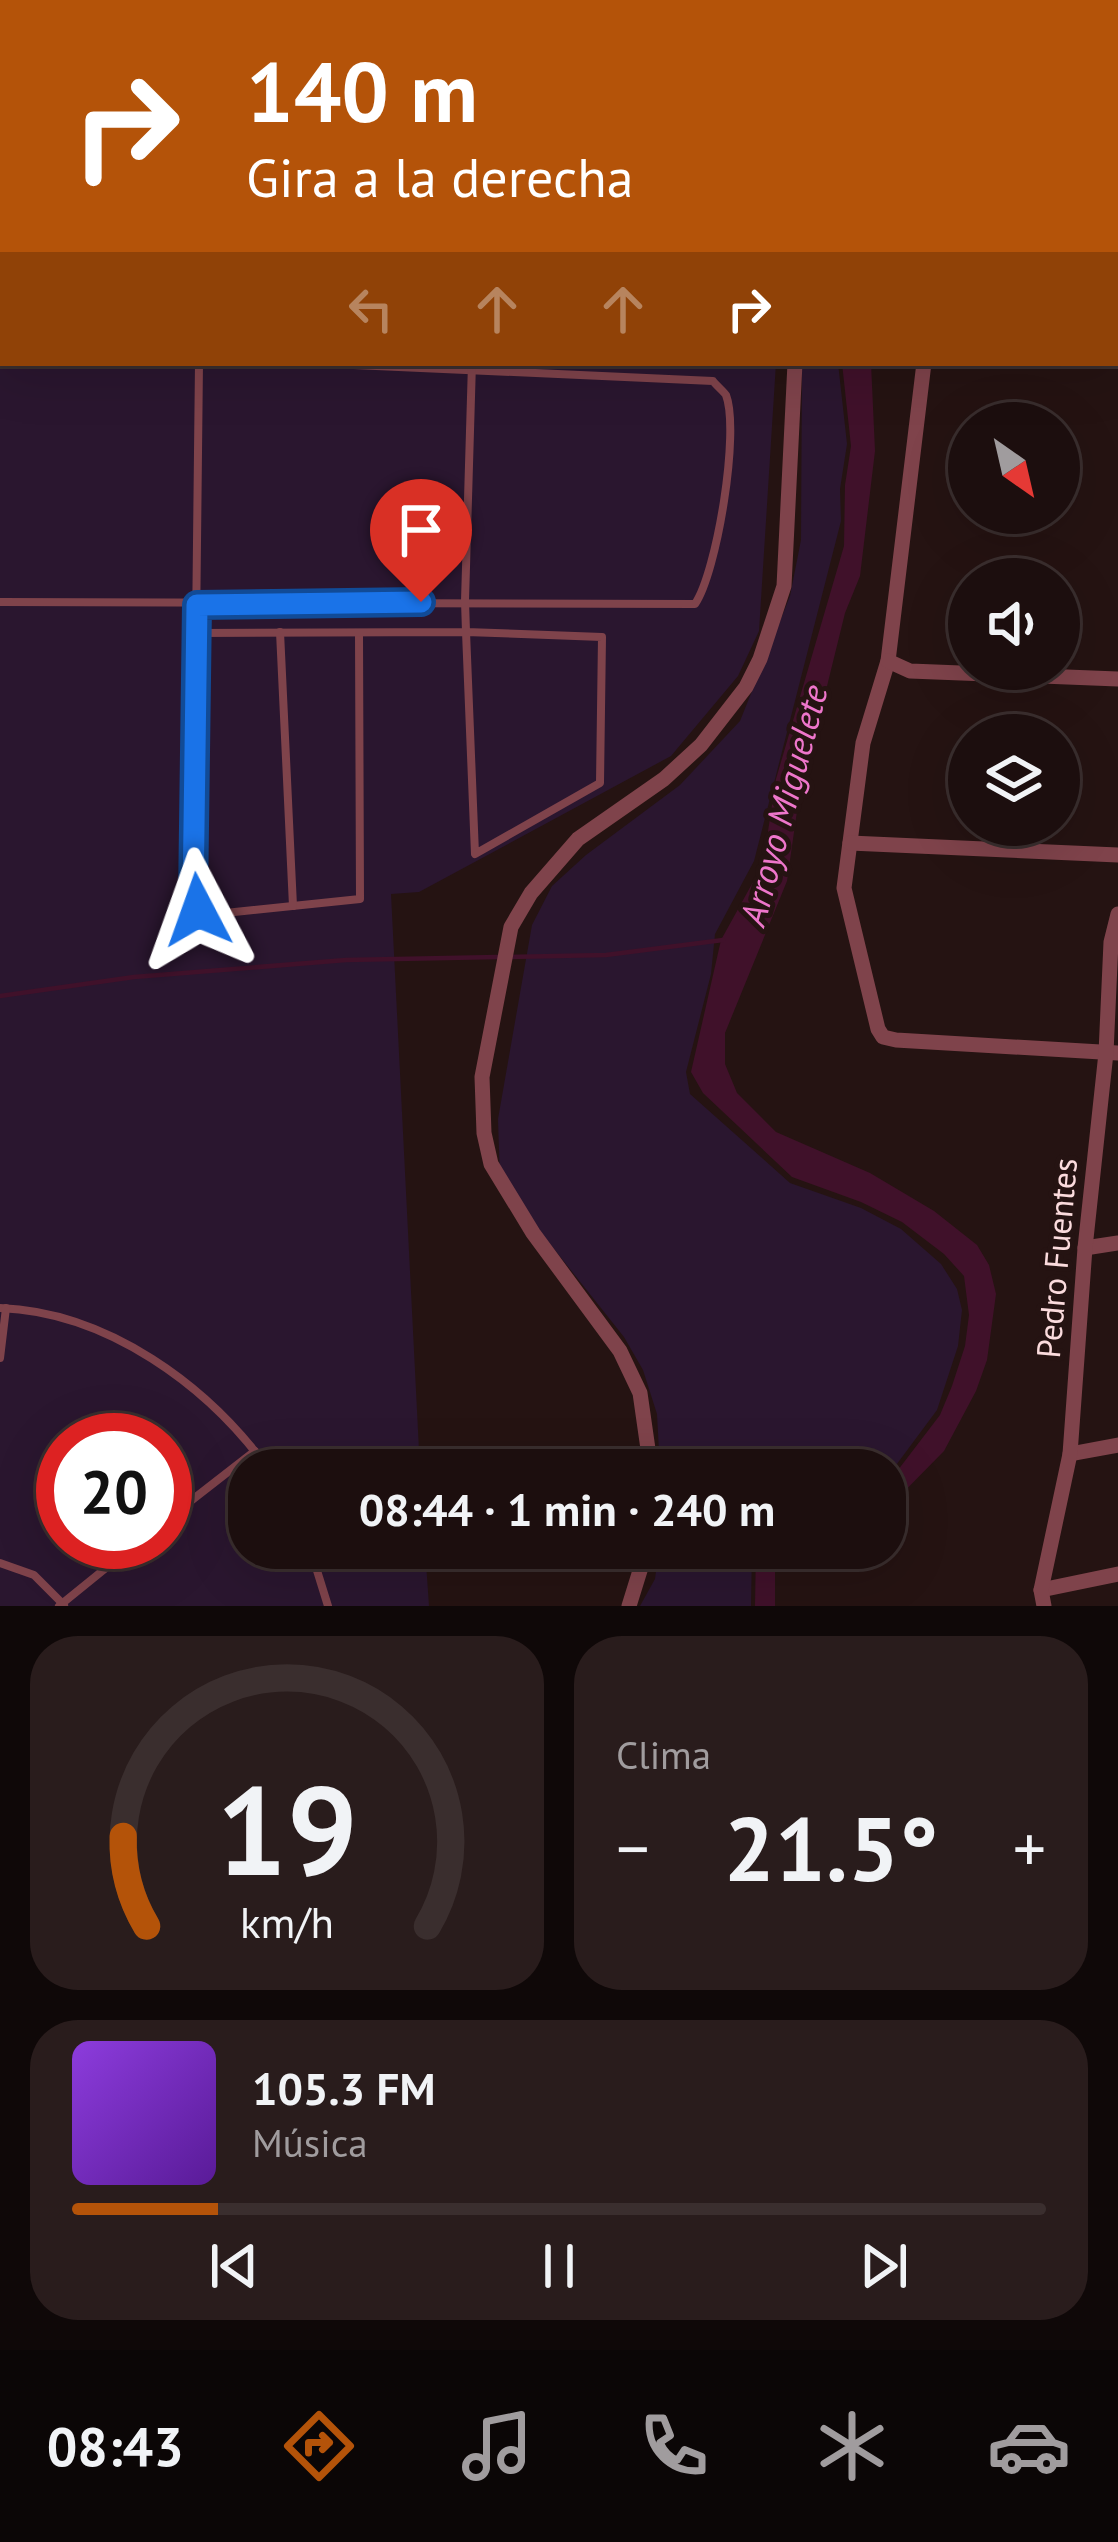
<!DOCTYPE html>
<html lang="es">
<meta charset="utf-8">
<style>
body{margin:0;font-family:"PT Sans",sans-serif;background:#291c1c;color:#f1f3f6;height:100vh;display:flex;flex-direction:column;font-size:45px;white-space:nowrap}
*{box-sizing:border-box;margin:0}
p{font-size:39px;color:#a09c9e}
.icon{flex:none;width:66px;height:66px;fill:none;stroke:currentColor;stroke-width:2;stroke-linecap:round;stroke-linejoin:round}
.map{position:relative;height:1606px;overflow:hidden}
.sheet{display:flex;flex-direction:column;gap:30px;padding:30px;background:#0f0808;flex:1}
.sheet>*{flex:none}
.hud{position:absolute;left:0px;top:0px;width:1119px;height:366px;box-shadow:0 12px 48px #0002,0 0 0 3px #3a2e2e;background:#b45309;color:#fff;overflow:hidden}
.needle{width:78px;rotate:146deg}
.fabs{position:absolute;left:948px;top:402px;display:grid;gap:24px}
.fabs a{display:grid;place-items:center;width:132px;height:132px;border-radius:50%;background:#1c0e0e;box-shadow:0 12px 48px #0002,0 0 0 3px #3a2e2e;font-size:60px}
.speed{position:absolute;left:36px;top:1413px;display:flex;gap:24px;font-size:60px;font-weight:700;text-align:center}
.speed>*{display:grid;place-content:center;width:156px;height:156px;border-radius:50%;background:#1c0e0e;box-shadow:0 12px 48px #0002,0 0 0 3px #3a2e2e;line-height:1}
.speed .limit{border:18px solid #d22;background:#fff;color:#111}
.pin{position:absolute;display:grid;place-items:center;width:102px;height:102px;color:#fff;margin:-123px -51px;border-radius:50% 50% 50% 0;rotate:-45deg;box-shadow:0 0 12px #0007}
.pin .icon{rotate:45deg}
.me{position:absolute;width:132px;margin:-66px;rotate:356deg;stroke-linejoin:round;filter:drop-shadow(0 0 9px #0008)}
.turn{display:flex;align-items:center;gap:42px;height:252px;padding:0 48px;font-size:54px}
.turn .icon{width:156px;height:156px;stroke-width:2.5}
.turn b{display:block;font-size:84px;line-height:102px}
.lanes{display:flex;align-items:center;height:114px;padding:0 48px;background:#0003;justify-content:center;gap:60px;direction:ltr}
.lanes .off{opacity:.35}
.big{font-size:90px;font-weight:800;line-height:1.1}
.sheet .tile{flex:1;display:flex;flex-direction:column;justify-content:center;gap:18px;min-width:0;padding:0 42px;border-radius:48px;background:#291c1c}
.sheet .dial{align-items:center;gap:0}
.dial svg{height:312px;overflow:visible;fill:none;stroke:#3a2e2e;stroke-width:7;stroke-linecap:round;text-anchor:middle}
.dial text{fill:#f1f3f6;stroke:none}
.song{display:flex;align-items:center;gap:36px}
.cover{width:144px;height:144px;border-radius:18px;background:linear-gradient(135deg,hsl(270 70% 55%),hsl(270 70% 35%))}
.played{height:12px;border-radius:6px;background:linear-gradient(90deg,#b45309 15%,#3a2e2e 15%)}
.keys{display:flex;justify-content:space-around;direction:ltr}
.heat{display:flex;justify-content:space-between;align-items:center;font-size:66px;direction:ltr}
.sheet .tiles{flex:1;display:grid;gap:30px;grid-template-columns:1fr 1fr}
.tile:last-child{grid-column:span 2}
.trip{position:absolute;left:228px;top:1449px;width:678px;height:120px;border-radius:48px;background:#1c0e0e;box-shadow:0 12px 48px #0002,0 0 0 3px #3a2e2e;font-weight:800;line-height:120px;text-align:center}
.tabs{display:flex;height:192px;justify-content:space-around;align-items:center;background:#0b0606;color:#a09c9e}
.tabs .icon{width:84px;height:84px}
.tabs .current{color:#b45309}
.tabs b{font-size:54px;color:#f1f3f6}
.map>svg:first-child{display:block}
.green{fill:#2a162f;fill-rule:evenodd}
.water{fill:#40112a}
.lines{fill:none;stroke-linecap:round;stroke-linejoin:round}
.stream{stroke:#40112a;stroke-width:4.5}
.lane{stroke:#7f434b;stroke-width:8}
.street{stroke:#7f434b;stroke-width:15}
.route-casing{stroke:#114b97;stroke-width:30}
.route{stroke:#1a73e8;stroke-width:21}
.labels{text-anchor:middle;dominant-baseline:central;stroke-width:10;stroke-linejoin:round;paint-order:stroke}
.street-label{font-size:33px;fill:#fbdbdd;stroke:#251312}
.water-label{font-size:36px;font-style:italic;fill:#ee76cb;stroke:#251312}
</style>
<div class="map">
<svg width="1118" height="1606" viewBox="0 0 1118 1606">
<rect width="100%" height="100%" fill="#251312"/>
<g class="green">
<path d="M0,273L3,363H776L759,631L738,676L671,756L419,892L391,894L420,1470H249V1548H425L429,1606H0ZM63,1440H165V1542H63Z"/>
<path d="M802,363H838L847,444L840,489L841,521L754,861L715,934L711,974L686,1072L690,1094L790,1183L861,1208L901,1229L941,1264L957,1289L962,1310L958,1346L937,1410L885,1480V1470H660L657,1414L643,1370L624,1337L500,1181L498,1119L532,925L552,886L586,855L680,785L740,721L790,596L801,540Z"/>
<path d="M659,1548H752L751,1606H640L655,1579Z"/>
</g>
<g class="water">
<path d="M842,363H871L875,451L860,576L845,613L798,804L787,881L725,1033V1064L737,1093L776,1132L870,1173L934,1211L977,1245L989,1265L996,1294L987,1360L976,1391L944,1451L885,1511V1487L940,1415L952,1386L965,1346L969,1315L964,1276L944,1254L902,1222L861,1202L792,1177L703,1093L691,1072L721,940L763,864L776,779L844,546L845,485L851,446Z"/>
<path d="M756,1548H780L775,1558V1606H755Z"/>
</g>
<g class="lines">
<path class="stream" d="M0,996L134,977L346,960L606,955L723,940"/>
<g class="lane">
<path d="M0,286H3"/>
<path d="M0,348H3"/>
<path d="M199,363L193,900L198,910L206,915L360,899L359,635"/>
<path d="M0,602L695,604C717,572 740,431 726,395C725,393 714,383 713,381L309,363"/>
<path d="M280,632L293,906"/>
<path d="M196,633L466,632L602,637L600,783L475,854L466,632L465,601L472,363"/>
<path d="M0,1308C107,1312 208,1385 269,1470"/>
<path d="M0,1358L6,1308"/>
<path d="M165,1521L255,1451"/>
<path d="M310,1548L328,1606"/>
<path d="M0,1563L34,1575L64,1605"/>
<path d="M59,1606L138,1542"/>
</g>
<g class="street">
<path d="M631,0L632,3"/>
<path d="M118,3L119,0"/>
<path d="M258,3V0"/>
<path d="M497,3L498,0"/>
<path d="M962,3V0"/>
<path d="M0,242H3"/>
<path d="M1116,284H1118"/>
<path d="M924,363L888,661L863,743L844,888L878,1029L883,1037L896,1040L1118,1053"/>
<path d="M888,661L910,671L1118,679"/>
<path d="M850,843L1118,855"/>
<path d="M1085,1248L1118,1243"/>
<path d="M1070,1454L1118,1445"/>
<path d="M651,1470L640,1393L620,1351L533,1233L491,1164L484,1133L482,1077L511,927L531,893L578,839L664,779L701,745L746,687L760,659L784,586L795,363"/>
<path d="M1041,1590L1118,1574"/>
<path d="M629,1606L647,1548"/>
<path d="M1044,1606L1041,1590L1070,1454L1085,1248L1106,1053L1111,942L1118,914"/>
</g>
</g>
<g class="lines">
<defs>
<path id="route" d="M198,910L193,900L197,605L421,602"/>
</defs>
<use href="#route" class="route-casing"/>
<use href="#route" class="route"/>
</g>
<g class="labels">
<g class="street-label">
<text transform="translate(1056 1258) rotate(-85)">Pedro Fuentes</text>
</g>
<g class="water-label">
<text transform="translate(783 805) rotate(-75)">Arroyo Miguelete</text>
</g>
</g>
</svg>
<div class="fabs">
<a><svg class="needle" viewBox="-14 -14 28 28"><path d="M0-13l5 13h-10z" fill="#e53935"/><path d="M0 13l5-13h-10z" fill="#a09c9e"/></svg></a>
<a><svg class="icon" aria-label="sound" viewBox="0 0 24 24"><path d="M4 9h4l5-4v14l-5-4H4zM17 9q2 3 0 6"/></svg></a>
<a><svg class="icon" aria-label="layers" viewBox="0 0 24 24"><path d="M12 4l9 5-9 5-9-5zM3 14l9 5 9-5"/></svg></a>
</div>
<div class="speed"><div class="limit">20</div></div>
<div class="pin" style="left:421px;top:602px;background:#d93025"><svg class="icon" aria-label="arrive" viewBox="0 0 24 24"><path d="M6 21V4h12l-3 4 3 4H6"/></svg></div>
<svg class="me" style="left:198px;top:910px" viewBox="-20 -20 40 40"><path d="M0-17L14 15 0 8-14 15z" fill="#1a73e8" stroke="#fff" stroke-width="4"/></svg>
<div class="trip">08:44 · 1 min · 240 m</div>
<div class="hud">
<div class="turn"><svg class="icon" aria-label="right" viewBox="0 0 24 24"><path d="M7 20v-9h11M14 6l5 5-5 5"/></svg><div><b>140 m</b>Gira a la derecha</div></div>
<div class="lanes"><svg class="icon off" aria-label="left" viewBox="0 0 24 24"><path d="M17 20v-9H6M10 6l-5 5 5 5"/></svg><svg class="icon off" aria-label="ahead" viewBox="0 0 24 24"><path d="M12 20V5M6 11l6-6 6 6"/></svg><svg class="icon off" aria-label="ahead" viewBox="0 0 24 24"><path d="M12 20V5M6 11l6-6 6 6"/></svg><svg class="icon" aria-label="right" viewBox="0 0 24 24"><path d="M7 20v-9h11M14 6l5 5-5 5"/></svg></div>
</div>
</div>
<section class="sheet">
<div class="tiles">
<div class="tile dial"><svg viewBox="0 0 100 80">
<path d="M14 69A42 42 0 1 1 86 69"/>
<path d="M14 69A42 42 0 0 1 8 46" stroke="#b45309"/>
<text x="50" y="56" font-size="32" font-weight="700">19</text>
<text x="50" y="72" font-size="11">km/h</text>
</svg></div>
<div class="tile"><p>Clima</p>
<div class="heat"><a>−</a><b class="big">21.5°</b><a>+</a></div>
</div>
<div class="tile">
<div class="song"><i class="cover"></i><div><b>105.3 FM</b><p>Música</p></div></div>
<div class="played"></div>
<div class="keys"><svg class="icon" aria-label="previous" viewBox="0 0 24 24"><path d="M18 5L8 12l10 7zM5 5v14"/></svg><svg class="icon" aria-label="pause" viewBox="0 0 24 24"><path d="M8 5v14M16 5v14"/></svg><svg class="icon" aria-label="next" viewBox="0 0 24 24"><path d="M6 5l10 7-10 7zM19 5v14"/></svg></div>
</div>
</div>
</section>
<nav class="tabs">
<b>08:43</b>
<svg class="icon current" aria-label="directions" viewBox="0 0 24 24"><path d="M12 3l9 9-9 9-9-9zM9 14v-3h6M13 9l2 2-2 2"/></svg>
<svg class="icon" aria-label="music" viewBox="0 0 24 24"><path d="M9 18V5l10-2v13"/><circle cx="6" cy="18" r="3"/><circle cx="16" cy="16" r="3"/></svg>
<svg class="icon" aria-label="phone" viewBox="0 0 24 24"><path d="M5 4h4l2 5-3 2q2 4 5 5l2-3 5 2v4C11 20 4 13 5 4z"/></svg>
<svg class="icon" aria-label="climate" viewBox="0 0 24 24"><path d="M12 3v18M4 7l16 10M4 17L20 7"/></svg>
<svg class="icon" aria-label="car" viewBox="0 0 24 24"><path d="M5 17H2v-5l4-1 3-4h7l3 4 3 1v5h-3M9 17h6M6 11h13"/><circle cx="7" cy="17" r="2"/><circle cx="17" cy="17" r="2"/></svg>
</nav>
